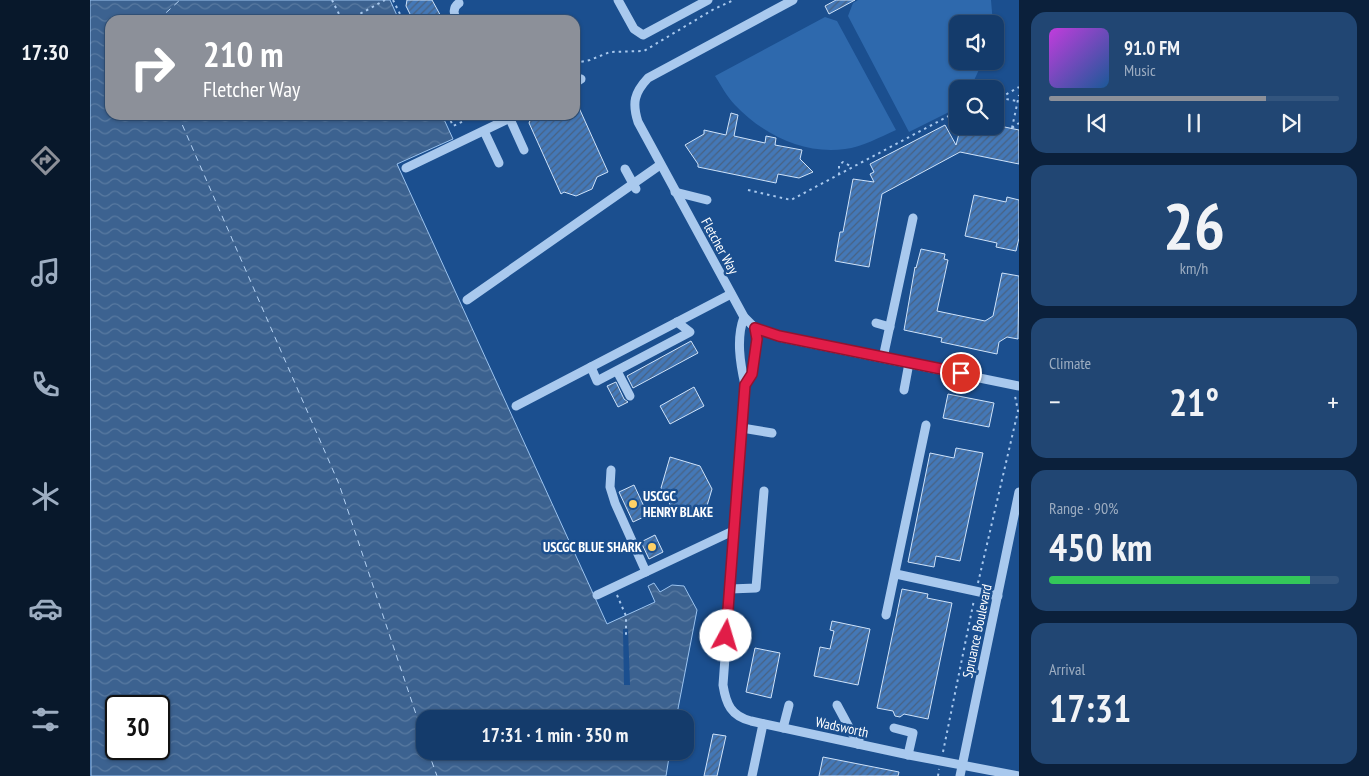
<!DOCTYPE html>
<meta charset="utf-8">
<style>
body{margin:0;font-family:"PT Sans Narrow",sans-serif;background:#214673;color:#f1f3f6;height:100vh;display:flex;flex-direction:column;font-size:19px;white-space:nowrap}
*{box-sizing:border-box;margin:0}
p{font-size:16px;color:#9dadc1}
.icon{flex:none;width:28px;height:28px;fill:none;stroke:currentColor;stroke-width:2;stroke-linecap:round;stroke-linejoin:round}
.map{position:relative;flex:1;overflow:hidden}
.details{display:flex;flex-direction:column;gap:12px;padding:12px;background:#0b203b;width:350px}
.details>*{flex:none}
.top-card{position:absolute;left:15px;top:15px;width:475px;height:105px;border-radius:15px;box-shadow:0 1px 4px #0004,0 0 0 1px #33557e;background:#8c9099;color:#fff;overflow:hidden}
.tools{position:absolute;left:859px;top:15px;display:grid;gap:10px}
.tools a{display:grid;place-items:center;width:55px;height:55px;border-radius:10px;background:#143b6b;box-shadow:0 1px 4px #0004,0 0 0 1px #33557e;font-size:25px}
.speed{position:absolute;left:15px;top:695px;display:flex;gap:10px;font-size:25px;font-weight:700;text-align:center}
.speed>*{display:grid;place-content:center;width:65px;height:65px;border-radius:50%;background:#143b6b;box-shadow:0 1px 4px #0004,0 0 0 1px #33557e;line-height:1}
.speed .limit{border:2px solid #111;border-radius:8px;background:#fff;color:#111}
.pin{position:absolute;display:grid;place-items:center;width:42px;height:42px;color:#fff;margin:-21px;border:2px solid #fff;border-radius:50%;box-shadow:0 1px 5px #0007}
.me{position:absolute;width:55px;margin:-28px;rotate:6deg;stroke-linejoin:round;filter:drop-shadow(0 0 4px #0008)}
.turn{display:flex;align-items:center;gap:18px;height:105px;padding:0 15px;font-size:22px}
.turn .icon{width:65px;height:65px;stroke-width:2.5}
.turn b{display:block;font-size:35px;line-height:42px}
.big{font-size:38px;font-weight:800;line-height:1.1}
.details .card{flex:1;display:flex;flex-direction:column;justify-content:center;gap:8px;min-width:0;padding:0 18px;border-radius:15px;background:#214673}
.details .dial{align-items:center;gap:0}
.dial b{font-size:65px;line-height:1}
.song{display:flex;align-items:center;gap:15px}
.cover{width:60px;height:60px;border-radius:8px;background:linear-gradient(135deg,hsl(290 70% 55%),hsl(210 70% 35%))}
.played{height:5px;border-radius:2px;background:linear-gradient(90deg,#8c9099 75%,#33557e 75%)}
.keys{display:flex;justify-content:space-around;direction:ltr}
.heat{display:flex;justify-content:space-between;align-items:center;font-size:28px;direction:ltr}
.charge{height:8px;border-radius:4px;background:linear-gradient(90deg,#34c759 90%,#33557e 0)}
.trip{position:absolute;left:326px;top:710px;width:278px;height:50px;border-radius:15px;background:#143b6b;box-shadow:0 1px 4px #0004,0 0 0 1px #33557e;font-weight:800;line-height:50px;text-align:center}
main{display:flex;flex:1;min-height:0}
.menu{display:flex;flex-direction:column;width:90px;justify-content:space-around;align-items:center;background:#08182b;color:#9dadc1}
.menu .icon{width:35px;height:35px}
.menu .selected{color:#8c9099}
.menu b{font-size:22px;color:#f1f3f6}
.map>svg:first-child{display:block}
.pitch{fill:#2e69ad}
.water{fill:url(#water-waves);stroke:#9cc4f0;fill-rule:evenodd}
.pier{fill:#1b4f8f}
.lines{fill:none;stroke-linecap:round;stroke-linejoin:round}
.ferry{stroke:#b5d3f5;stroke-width:1;stroke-dasharray:6 5;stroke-linecap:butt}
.building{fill:url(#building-hatch);stroke:#cfe3fa}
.path{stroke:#a9c9ee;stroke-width:2;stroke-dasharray:2.5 4;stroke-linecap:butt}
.minor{stroke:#a9c9ee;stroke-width:9}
.route-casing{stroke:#92132f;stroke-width:12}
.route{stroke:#e11d48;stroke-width:9}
.poi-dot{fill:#ffd166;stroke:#1b4f8f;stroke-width:2}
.labels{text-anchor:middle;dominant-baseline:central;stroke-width:5;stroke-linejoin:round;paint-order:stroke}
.street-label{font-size:14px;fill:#fff;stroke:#1b4f8f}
.poi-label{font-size:14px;font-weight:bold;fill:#fff;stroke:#1b4f8f;text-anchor:start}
</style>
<main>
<nav class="menu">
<b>17:30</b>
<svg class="icon selected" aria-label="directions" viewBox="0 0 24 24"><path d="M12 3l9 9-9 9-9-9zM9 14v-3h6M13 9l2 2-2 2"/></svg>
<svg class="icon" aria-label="music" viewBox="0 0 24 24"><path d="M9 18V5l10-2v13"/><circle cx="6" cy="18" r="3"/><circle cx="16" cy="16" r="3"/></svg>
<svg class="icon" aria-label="phone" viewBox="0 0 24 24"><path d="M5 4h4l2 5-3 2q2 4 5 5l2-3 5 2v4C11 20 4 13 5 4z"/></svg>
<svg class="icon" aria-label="climate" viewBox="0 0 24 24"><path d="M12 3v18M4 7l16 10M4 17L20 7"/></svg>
<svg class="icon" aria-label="car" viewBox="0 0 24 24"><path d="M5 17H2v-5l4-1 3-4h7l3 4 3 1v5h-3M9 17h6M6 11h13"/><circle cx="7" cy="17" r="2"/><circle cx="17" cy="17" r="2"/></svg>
<svg class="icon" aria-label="filters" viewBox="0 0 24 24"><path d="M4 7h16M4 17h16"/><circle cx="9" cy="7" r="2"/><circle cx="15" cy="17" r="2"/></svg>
</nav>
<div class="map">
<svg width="929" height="776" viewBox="0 0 929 776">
<defs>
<pattern id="water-waves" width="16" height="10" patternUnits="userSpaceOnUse" patternTransform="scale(1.25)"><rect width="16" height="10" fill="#3c6290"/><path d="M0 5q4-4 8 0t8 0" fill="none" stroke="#597aa1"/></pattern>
<pattern id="building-hatch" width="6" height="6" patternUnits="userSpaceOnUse" patternTransform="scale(1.25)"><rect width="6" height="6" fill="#4478b7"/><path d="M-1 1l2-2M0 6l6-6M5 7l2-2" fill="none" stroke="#486282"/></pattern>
</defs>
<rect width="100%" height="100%" fill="#1b4f8f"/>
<g class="pitch">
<path d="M768,0H901L903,24H868V61H893L880,89H868L867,108L819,132L758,16L763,3Z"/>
<path d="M735,17L747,21L806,130C790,137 772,147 755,149C714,155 672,134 645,105C637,97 631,85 625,76Z"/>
</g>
<path class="water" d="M0,0H300L309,20H20V115H352L363,139L307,164L517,624L565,602L558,586L564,583L570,592L582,585L594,586L607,610L586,719H335V751H580L576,776H1ZM26,706H69V749H26Z"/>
<path class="pier" d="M533,629H538L540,685H534Z"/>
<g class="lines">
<g class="ferry">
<path d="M68,20L90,0"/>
<path d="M88,115L249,484L335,741"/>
<path d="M338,751L347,776"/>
</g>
</g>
<g class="building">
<path d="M317,0H342L353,20H323L316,6Z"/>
<path d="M746,0H765L739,14L735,6Z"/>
<path d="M485,99L518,172L507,177L502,189L486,196L474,192L471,194L439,123L442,116L445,115H485Z"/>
<path d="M641,113L648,115L644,136L675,143L676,136L686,138L685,145L712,150L710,159L723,172L709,178L688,174L686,183L608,167V164L595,145L614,134V130L636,135Z"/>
<path d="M855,125L866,145L871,126H905V125L929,130V164L870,152L792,194L779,267L745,261L750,232H753L763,179L784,182L780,174L784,172L780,164Z"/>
<path d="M884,195L916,202L917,197L929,200V238L926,251L906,247L907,243L875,236Z"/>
<path d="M831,249L855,254L854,259L858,260L847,311L895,321L903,316L912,273L929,276L928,339L917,337L909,342L907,354L851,342L852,338L814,330L825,267L826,268Z"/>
<path d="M601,341L608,353L543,388L537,376Z"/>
<path d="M526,382L534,399L538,402L528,407L517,386Z"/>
<path d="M604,387L614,406L580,424L570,406Z"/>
<path d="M858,394L904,403L899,427L853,418Z"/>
<path d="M866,448L893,453L870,561L846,556L844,567L818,562L840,453L864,458Z"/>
<path d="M580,457L610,466L622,489L613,519L583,510L571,488Z"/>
<path d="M544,485L558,515L543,522L529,492Z"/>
<path d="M565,535L573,552L559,559L551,542Z"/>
<path d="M812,589L838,594L837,598L862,603L838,719L814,714L810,717L805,716L803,711L787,708Z"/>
<path d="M742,621L780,629L768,685L724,676L730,647L740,649L744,631L740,630Z"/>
<path d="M665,648L690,653L681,698L656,692Z"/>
<path d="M623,734L636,736L627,776H614Z"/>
<path d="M733,757L809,772L808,776H729Z"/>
</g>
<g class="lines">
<g class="path">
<path d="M242,0L252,20"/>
<path d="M303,0L313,20"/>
<path d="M259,20L295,0"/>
<path d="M485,63L500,60L520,52L554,51L624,9L644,0"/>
<path d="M910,98L927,101"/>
<path d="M905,101L929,87"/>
<path d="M358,115L363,126L387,115"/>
<path d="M922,128L929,95"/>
<path d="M922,128L929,123"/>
<path d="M749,175V165L753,162L762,167"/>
<path d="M658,190L701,200L868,111"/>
<path d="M888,583L928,411L925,396"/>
<path d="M527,595L536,616V636"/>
<path d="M853,752L884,600"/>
<path d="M848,776L849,769"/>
</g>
<g class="minor">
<path d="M528,0L544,29L553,35L618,0"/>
<path d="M703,0L558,78C544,93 542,103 548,122L654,317L665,328L689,337L929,386"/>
<path d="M367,20C363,14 363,7 369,3"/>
<path d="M485,83L491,79"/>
<path d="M420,119L434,150"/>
<path d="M394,131L409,163"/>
<path d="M316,168L426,115"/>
<path d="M535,169L546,189"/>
<path d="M585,192L617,200"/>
<path d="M377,300L570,165"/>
<path d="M654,317C646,338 650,363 655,385L633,685C636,704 641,716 661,721L819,755L929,776"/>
<path d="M786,323L800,327"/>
<path d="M793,358L823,218"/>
<path d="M501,367L507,381L600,332L587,322"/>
<path d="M527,371L540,396"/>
<path d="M655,385L662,374L667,339L665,328"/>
<path d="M814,390L819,363"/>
<path d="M426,406L641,294"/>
<path d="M652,428L682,433"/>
<path d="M521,470L520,487L525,503L556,572"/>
<path d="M806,574L908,596"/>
<path d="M640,589L666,588L674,491"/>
<path d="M507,595L645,530"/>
<path d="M796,615L836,425"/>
<path d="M747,705L768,744"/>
<path d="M693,728L699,705"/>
<path d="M804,728L823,733L818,755"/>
<path d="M768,744L771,730"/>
<path d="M662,776L673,724"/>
<path d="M870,776L929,492"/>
</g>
</g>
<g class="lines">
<defs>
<path id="route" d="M636,636L655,385L662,374L667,339L665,328L689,336L871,373"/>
</defs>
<use href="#route" class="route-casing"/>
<use href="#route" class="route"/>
</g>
<g class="poi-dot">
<circle cx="543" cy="504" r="5"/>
<circle cx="562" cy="547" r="5"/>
</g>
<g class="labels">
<g class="street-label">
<text transform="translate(630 246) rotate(61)">Fletcher Way</text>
<text transform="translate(887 631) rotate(-78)">Spruance Boulevard</text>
<text transform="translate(752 727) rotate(12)">Wadsworth</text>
</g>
<g class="poi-label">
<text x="553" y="496">USCGC<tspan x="553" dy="16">HENRY BLAKE</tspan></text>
<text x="552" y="547" text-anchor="end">USCGC BLUE SHARK</text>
</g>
</g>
</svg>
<div class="tools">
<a><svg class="icon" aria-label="sound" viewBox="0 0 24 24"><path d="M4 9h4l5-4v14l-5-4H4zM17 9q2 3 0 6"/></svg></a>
<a><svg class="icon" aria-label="search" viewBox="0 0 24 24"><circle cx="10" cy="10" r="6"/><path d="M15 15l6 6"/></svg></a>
</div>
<div class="speed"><div class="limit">30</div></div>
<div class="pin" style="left:871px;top:373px;background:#d93025"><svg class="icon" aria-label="arrive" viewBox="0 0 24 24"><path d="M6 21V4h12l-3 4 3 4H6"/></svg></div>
<svg class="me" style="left:636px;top:636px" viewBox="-20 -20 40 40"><circle r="19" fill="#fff"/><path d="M0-13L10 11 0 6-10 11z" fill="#e11d48"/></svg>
<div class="trip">17:31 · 1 min · 350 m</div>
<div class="top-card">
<div class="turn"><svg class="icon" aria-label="right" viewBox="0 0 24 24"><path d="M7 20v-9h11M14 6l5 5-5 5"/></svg><div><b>210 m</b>Fletcher Way</div></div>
</div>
</div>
<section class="details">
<div class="card">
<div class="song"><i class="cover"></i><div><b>91.0 FM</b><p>Music</p></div></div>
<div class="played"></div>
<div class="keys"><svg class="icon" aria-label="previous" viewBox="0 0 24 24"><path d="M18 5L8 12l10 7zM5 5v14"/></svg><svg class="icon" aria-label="pause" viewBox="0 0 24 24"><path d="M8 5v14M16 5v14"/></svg><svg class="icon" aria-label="next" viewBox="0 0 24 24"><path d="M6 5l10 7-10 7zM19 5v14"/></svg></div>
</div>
<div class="card dial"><b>26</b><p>km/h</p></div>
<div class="card"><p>Climate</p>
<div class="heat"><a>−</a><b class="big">21°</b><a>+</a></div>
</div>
<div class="card"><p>Range · 90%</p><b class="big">450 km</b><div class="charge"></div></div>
<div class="card"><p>Arrival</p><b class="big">17:31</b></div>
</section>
</main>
